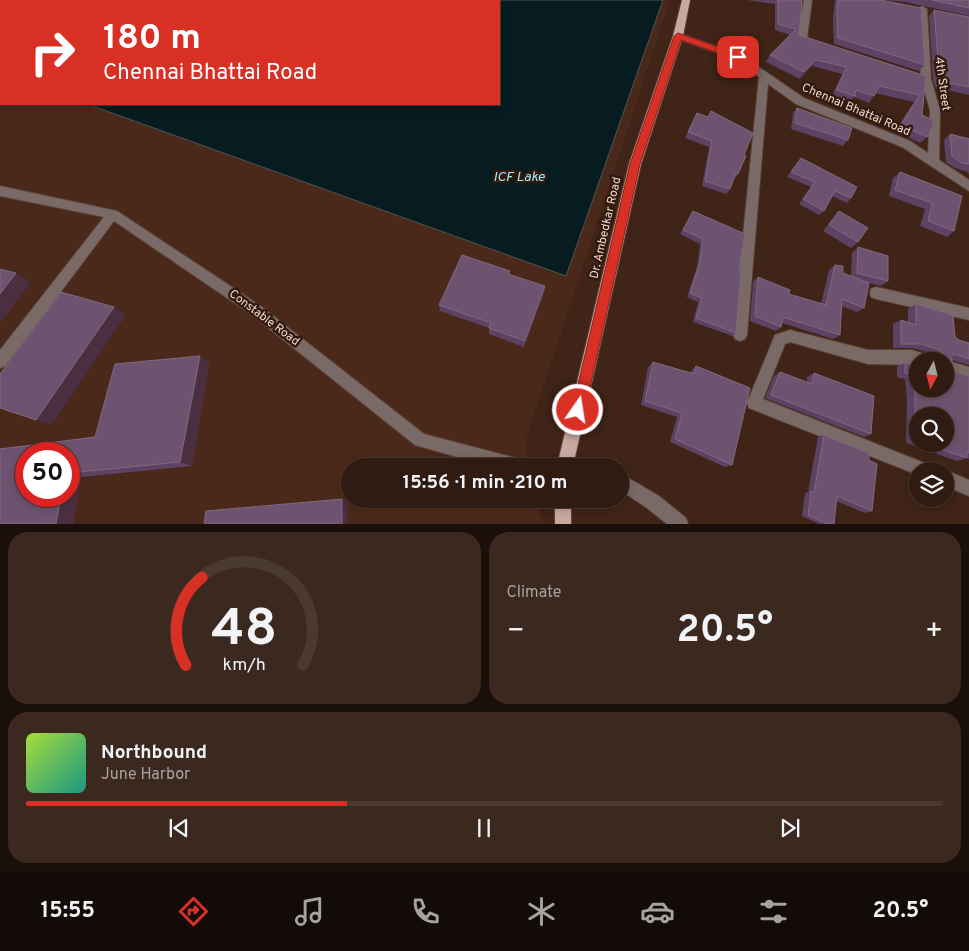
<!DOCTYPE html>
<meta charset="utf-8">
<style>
body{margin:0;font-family:Overpass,sans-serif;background:#3b281f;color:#f1f3f6;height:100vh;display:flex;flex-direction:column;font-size:19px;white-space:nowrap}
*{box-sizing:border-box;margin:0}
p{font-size:16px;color:#a7a19f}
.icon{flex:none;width:28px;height:28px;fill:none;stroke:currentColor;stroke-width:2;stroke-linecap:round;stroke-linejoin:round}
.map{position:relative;height:524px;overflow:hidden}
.sheet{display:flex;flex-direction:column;gap:8px;padding:8px;background:#1a0f09;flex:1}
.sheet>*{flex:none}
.guide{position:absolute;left:0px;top:0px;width:500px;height:105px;box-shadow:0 2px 8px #0003,0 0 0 1px #4a3931;background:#d93025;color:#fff;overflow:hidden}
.needle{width:32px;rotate:187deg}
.buttons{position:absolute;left:909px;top:352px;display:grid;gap:10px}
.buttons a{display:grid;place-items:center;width:45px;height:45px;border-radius:50%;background:#2f1b11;box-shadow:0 2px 8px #0003,0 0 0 1px #4a3931;font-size:25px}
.speed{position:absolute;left:15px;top:442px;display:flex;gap:10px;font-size:25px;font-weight:700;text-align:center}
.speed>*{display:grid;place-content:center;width:65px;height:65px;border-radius:50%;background:#2f1b11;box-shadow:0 2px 8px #0003,0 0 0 1px #4a3931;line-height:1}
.speed .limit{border:8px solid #d22;background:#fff;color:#111}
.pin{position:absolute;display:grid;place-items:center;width:42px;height:42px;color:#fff;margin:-21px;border-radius:10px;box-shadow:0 2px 8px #0006}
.me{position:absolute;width:55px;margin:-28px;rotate:13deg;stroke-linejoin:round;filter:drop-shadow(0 0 4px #0008)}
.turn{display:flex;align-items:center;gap:18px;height:105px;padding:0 20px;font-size:22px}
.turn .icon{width:65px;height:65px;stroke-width:2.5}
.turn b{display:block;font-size:35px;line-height:42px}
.big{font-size:38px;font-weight:700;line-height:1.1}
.sheet .widget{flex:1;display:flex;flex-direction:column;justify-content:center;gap:8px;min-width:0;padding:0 18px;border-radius:20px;background:#3b281f}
.sheet .dial{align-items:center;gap:0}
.dial svg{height:130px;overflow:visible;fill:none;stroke:#4a3931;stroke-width:7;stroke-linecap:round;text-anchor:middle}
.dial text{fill:#f1f3f6;stroke:none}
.song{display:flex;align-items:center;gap:15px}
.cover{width:60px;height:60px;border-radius:8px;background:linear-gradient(135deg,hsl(80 70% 55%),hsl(170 70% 35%))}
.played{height:5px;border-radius:2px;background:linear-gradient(90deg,#d93025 35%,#4a3931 35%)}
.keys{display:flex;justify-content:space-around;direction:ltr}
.heat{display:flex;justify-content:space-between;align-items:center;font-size:28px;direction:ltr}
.sheet .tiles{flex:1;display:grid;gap:8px;grid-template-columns:1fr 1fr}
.widget:last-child{grid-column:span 2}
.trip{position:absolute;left:341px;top:458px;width:288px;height:50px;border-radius:25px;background:#2f1b11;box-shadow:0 2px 8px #0003,0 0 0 1px #4a3931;font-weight:700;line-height:50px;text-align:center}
.tabs{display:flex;height:80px;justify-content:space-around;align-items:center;background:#130b07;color:#a7a19f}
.tabs .icon{width:35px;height:35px}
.tabs .active{color:#d93025}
.tabs b{font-size:22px;color:#f1f3f6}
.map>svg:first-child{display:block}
.built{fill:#4b291a;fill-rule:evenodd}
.water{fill:#071c20;stroke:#4c5555}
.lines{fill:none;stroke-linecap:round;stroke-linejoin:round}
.minor-casing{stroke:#5b4135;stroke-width:2}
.major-casing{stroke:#5b4135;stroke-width:2}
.minor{fill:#7a6a67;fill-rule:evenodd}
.major{fill:#c9a8a1;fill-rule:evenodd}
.wall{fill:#5e4263;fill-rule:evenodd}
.shaded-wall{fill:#4b2f40}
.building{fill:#6d536f;stroke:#81687e}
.route{fill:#d93025;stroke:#8d1f18}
.labels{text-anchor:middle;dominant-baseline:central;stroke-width:5;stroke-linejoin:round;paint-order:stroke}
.street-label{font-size:12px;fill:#ecd9d1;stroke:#341a0e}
.water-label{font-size:14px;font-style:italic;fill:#9ae9f9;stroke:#341a0e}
</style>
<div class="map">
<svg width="969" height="524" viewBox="0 0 969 524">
<rect width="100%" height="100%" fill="#3f2417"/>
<path class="built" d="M0,0H670L525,443L530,466H350V499H537L542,523H0ZM1,1H499V104H1ZM26,454H69V496H26Z"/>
<path class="water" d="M0,0H663L566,276L87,104H499V1H1V73Z"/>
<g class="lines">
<defs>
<g id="minor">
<path d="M804,0H812L807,38L817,42V46H811L797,40Z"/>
<path d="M922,6L927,9L931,79L940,110L939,160L969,180V191L902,147L796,104L768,84L747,335L745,339L740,341L735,339L733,335L759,77L735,59L675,38L673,36L675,34H681L741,55L804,98L910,141L928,153L930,110L921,79L917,9Z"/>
<path d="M0,186L117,211L262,307L424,434L516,458L521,461L524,466H489L415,445L252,315L114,221L5,366L0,368V350L104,217L0,196Z"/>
<path d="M876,287L969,308V320L876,299L871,297L870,293L871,289Z"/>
<path d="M790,330L868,350H912L931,356L933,361H918V365L868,364L790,342L785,344L763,399L932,466L935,471H918V475L749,408L747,403L775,335Z"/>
<path d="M945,360L969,367V381L945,374V361H943Z"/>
<path d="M945,470L969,480V496L945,486V471H943Z"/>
<path d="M620,473L659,496L686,518L688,524H667L647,508L620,490Z"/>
</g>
<g id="major">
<path d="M682,0H690L683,36L641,164L573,466H557L629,164L673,36Z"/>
<rect x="555" y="499" width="16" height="25"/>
</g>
</defs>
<use href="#minor" class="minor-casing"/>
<use href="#major" class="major-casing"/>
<use href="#minor" class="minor"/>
<use href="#major" class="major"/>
</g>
<g class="wall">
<path d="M747,0H802L799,35L926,76L922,115L927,137L920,143L895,131L914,102L875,93L869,103L854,97L850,102L832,96L842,74L812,66L800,79L766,62L770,55L790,35L775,30V4Z"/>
<path d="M835,0H881L925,65L919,71L834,44L833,19Z"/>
<path d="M882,0H969V16L905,2Z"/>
<path d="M934,10L969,17V95L935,87L933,79L929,16Z"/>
<path d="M797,108L848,140L843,146L791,129L793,113Z"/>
<path d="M708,117L744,155L738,174L734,179H733L730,189L726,194L702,186L709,147L685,138L688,132Z"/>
<path d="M950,134L969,138V175L968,172L955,168L946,162L944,140Z"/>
<path d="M801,158L851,198L847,203L832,196L824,211L819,215L799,204L811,187L787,177Z"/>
<path d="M900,172L962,196L954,231L947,237L920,226L925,209L889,196L893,178Z"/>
<path d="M693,211L739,270L736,333L732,336L693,322L698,302L687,297L697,267L700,244L680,234Z"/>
<path d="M839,211L858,242L851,248L823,231L834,217Z"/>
<path d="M858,247L888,281L881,286L868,283L864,308L857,312L841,306L840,335L833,339L782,323L781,327L776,331L750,321L753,282L758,277L789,294L821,304L829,270L835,265L843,273L851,276L852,253Z"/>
<path d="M510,271L509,275L545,286L544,294L524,347L489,334V328L440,311L439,305Z"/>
<path d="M916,304L959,340L969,343V365L952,360V371L969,376V459L967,458L957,461L906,443L907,401L905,379L897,377V366L905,363H918V389L945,361H923L928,359H934L932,354L913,348H893V324L901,320L908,322V309ZM918,416L945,444H918Z"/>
<path d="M200,356L209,364L192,466L81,477L73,524H0V449L95,437L115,364ZM26,454H69V496H26Z"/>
<path d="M653,362L690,372L696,366L732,465L725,467L670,442L677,417L641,405L648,367Z"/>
<path d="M780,372L807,382V377L814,373L871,434L864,437L765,398L774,376Z"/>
<path d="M824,435L869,460L872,511L865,513L836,501L834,524H819L802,516L805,493L808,492L818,437Z"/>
</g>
<g class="shaded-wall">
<path d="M816,60L812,66L800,79L804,72Z"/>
<path d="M16,273L31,282L0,323V294Z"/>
<path d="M545,286L544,294L524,347L525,341Z"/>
<path d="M114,307L126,315L52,425L36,420Z"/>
<path d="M200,356L209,364L192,466L180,462Z"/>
<path d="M69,474L81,477L73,524H56L61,496H69Z"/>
<path d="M342,499L348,501L347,524H342Z"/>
</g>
<g class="building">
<path d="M778,0H802L799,35L926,76L922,115L933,120V126L927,137L901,125L920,95L879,86L874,96L856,90L855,96L836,90L847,67L816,60L804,72L770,55L796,29L778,24Z"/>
<path d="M838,0H881L921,8L925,65L838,38L837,13Z"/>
<path d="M932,0H969V8Z"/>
<path d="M934,10L969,17V87L941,81L939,72Z"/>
<path d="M797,108L852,128L848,140L795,123Z"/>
<path d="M711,111L753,133L744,155L746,156L738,174L736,173L730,189L705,181L712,141L688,132L697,113L708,117Z"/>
<path d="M950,134L969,139V164L962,163L952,156Z"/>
<path d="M801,158L857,187L851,198L835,191L824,211L803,199L815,182L791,172Z"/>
<path d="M900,172L962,196L954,231L928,221L932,203L895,190Z"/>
<path d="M693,211L745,234L739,270L741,271L736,333L696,318L702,298L690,293L700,262L703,239L683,230Z"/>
<path d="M839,211L868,228L858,242L829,225Z"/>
<path d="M858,247L888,256V281L857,273Z"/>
<path d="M462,255L510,271L508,274L545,286L525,341L489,328L491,323L439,305Z"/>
<path d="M835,265L843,266V273L869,283L864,308L842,299L840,335L783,317L781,327L755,316L758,277L790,290L789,294L826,305Z"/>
<path d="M0,269L16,273L0,294Z"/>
<path d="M61,292L114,307L36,420L0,408V374Z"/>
<path d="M916,304L953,315L955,337L959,340L969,343V359L954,354L950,357L952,359V371L969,376V453L967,452V458L925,444H945V416H918V441L915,440V397L913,376L905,373V363H918V389H945V361H927L928,359H942L943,356L940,350L921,344H901V320L916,325Z"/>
<path d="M200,356L180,462L69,473V454H26V496H61L56,524H0V449L95,437L115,364Z"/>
<path d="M653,362L694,374L696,366L750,388L732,465L675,439L682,413L645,401Z"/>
<path d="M780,372L812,384L814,373L874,396L871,434L771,395Z"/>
<path d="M824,435L869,453V460L877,464L872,511L837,496L834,524H827L808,515L811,491L814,493Z"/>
<path d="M342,499V524H204L206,511Z"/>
</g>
<path class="route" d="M678,33L741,55L743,57L738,60L681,40L640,164L585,410L583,414L578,416L574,414L572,410L630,164L674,36Z"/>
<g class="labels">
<g class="street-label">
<text transform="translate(942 84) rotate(82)">4th Street</text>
<text transform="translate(856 110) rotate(23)">Chennai Bhattai Road</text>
<text transform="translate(606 228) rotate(-77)">Dr. Ambedkar Road</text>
<text transform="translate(264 318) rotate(37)">Constable Road</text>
</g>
<g class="water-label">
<text x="519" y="177">ICF Lake</text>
</g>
</g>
</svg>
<div class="buttons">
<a><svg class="needle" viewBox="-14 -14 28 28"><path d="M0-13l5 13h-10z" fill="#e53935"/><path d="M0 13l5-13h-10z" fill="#a7a19f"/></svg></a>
<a><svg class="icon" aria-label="search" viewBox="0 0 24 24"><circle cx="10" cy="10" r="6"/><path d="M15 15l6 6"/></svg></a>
<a><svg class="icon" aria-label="layers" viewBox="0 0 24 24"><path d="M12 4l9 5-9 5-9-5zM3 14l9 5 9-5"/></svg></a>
</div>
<div class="speed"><div class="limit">50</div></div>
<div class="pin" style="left:738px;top:57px;background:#d93025"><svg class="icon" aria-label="arrive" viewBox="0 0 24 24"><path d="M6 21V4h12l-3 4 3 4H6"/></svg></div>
<svg class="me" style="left:578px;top:410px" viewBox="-20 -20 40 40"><circle r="17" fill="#d93025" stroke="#fff" stroke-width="3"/><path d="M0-11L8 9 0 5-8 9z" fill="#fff"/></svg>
<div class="trip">15:56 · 1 min · 210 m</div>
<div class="guide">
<div class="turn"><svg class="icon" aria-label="right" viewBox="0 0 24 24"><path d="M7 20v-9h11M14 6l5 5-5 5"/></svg><div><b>180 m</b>Chennai Bhattai Road</div></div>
</div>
</div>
<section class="sheet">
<div class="tiles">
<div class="widget dial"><svg viewBox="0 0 100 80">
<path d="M14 69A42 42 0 1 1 86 69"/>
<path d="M14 69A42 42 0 0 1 24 15" stroke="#d93025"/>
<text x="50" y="56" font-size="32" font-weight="700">48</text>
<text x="50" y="72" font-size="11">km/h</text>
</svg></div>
<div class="widget"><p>Climate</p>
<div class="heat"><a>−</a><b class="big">20.5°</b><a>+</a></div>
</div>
<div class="widget">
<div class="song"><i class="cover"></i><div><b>Northbound</b><p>June Harbor</p></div></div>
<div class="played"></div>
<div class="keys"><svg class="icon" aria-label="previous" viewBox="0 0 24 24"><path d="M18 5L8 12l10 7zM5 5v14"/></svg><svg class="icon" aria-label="pause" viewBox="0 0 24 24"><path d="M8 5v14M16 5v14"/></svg><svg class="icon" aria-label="next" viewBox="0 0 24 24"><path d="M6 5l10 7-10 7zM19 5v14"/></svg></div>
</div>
</div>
</section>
<nav class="tabs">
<b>15:55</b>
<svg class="icon active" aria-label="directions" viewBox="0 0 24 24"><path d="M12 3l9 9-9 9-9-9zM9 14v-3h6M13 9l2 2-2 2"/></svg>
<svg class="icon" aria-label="music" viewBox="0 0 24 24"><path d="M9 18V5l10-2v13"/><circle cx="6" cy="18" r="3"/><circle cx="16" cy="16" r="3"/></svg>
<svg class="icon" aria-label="phone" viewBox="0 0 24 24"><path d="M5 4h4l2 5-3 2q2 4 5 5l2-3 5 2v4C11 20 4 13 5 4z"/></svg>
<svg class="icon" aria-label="climate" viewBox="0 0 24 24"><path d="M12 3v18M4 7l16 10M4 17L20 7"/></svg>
<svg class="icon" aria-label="car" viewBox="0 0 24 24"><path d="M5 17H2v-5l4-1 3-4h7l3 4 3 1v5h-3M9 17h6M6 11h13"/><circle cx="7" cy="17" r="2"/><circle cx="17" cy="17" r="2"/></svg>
<svg class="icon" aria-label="filters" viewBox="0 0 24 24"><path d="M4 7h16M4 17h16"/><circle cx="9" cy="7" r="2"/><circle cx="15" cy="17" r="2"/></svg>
<b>20.5°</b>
</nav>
